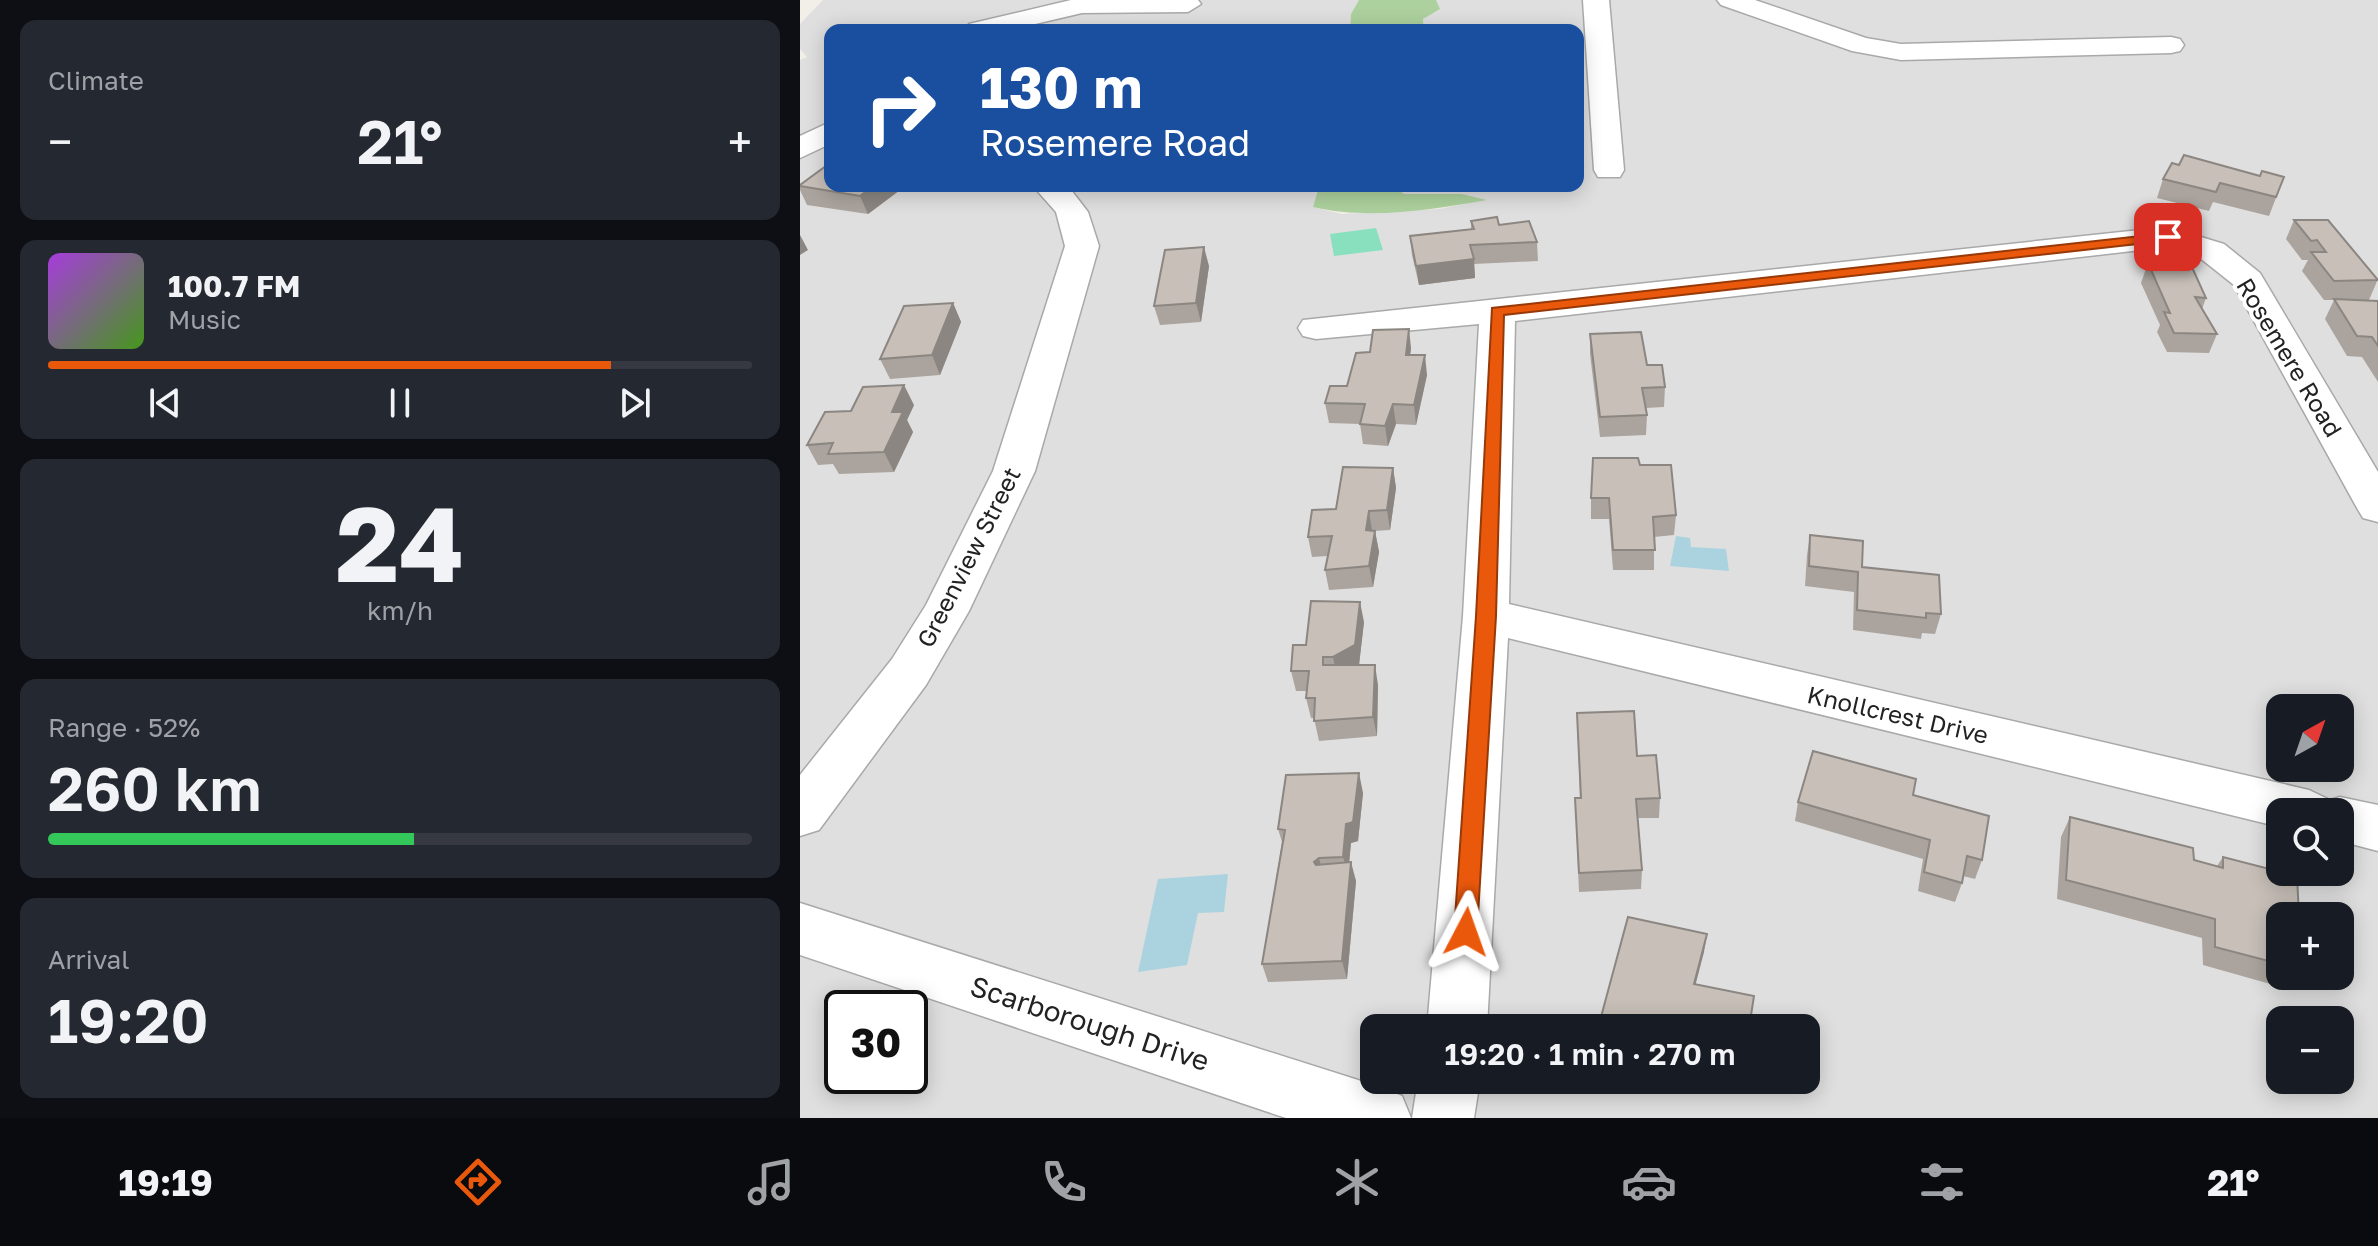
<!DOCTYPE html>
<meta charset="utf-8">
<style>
body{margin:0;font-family:"Golos Text",sans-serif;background:#242831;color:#f1f3f6;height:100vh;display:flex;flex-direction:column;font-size:30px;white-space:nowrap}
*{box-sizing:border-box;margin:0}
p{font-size:26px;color:#9ea1a6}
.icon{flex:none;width:44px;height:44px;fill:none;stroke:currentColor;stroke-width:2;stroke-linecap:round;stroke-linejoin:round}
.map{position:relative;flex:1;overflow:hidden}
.sheet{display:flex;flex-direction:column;gap:20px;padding:20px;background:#0d0f14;width:800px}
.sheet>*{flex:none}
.hud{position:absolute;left:24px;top:24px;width:760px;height:168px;border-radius:16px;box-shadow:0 4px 20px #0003;background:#1a4fa0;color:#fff;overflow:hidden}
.needle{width:52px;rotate:40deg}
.tools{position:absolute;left:1466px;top:694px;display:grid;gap:16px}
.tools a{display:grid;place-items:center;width:88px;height:88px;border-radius:16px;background:#171b24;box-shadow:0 4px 20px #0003;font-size:40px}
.speed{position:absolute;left:24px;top:990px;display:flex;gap:16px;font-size:40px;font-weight:700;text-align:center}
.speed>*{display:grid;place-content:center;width:104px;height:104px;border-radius:50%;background:#171b24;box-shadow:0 4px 20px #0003;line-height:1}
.speed .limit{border:4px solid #111;border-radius:12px;background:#fff;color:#111}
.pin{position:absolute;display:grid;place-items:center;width:68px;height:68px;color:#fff;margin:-34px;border-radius:16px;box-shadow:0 4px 12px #0006}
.me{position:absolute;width:88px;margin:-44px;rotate:4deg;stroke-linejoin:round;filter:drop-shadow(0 0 6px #0008)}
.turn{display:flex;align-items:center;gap:28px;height:168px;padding:0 24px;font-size:36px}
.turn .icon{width:104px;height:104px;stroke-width:2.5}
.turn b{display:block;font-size:56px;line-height:68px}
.big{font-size:60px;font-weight:600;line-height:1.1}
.sheet .widget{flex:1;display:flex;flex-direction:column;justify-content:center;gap:12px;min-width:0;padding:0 28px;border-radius:16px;background:#242831}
.sheet .dial{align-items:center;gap:0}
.dial b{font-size:104px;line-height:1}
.song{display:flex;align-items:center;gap:24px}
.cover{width:96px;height:96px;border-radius:12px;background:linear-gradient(135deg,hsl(280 70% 55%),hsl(100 70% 35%))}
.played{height:8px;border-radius:4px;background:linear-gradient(90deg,#ea580c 80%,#363941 80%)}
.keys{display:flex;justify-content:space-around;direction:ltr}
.heat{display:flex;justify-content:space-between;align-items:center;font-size:44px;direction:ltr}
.charge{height:12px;border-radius:6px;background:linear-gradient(90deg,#34c759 52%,#363941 0)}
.trip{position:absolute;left:560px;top:1014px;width:460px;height:80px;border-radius:16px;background:#171b24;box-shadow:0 4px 20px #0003;font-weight:600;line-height:80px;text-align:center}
.tab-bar{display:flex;height:128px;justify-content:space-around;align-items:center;background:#090b0e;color:#9ea1a6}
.tab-bar .icon{width:56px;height:56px}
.tab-bar .selected{color:#ea580c}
.tab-bar b{font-size:36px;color:#f1f3f6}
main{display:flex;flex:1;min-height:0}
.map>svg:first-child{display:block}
.residential{fill:#e0dfdf;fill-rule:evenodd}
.forest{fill:#add19e}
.pitch{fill:#88e0be}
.water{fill:#aad3df}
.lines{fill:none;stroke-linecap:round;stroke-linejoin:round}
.minor-casing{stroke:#a9a9a9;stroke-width:3}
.minor{fill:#fff;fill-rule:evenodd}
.wall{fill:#aba49e}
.shaded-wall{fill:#8b8681}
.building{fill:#c7bfb8;stroke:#8b8681;stroke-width:2}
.route{fill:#ea580c;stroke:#983908;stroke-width:2}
.labels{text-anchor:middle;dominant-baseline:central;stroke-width:8;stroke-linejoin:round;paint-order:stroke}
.street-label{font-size:24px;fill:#222;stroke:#fff}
.near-street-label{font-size:28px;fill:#222;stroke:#fff}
</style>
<main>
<section class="sheet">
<div class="widget"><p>Climate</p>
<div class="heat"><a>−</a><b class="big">21°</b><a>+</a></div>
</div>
<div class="widget">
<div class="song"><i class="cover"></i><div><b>100.7 FM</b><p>Music</p></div></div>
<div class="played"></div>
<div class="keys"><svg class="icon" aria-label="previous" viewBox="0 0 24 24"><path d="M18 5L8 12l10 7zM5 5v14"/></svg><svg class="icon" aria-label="pause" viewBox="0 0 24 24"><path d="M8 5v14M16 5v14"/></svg><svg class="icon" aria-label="next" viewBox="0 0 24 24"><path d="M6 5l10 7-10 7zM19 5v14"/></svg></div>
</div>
<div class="widget dial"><b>24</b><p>km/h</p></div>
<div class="widget"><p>Range · 52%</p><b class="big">260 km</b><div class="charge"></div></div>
<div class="widget"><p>Arrival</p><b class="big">19:20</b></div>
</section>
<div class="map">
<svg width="1578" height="1118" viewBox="0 0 1578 1118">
<rect width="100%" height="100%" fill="#f2efe9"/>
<path class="residential" d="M23,0H559L551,14L550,30H30V186H519L513,207L541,214L640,209L684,200L662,194H604L593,186H778V30H624L623,19L636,0H1578V1118H0V60L7,57L0,49V24ZM1480,708H1540V768H1480ZM1480,812H1540V872H1480ZM1480,916H1540V976H1480ZM42,1008H110V1076H42ZM1480,1020H1540V1080H1480ZM574,1028H1006V1080H574Z"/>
<g class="forest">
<path d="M559,0H636L640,9L623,19L624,30H550L551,14Z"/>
<path d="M519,186H593L604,194H662L687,200C631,210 568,220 513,207Z"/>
</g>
<path class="pitch" d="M576,228L583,250L534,256L530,234Z"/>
<g class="water">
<path d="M876,536L890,538L891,547L926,549L929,571L870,566Z"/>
<path d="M428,874L424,912L398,913L387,965L338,972L358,879Z"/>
</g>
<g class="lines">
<defs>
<g id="minor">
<path d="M271,0H398L401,4L388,12L282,13L210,30H165L169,24Z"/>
<path d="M783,0H809L824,170L820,177H798L794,170Z"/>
<path d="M917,0H955L1066,38L1101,44L1371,37L1380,39L1384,45L1380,51L1371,53L1101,60L1052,51L921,5Z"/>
<path d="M30,122V144L0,158V136Z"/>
<path d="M233,186H268L288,212L299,246L235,471L169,611L126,685L19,830L0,836V775L92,659L126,605L193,471L265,246L256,212Z"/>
<path d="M1368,227L1424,244L1460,273L1578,472V522L1563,518L1557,508L1434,285L1400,258L1368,247L715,321L709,604L1509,790L1530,800L1540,797L1578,805V851L1540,841V812H1480V827L708,638L687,1028H627L663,616L679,324L516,339L503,336L498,328L503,320Z"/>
<path d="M0,903L580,1087L602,1096L611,1118H486L0,955Z"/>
<path d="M618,1080H680L674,1118H612Z"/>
</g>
</defs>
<use href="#minor" class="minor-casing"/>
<use href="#minor" class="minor"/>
</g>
<g class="wall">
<path d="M1460,176L1484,177L1469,216L1413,202L1409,211L1357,198L1363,179Z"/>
<path d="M0,185L100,190L68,214L7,205L0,190Z"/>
<path d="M1494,220L1578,279L1569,300H1556L1578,301V382L1562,357L1547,356L1525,319L1534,300H1524L1502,271L1508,260H1502L1486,239Z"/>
<path d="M671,221L699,225L737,242L738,261L674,264L675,278L619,285L612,255L610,236L671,230Z"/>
<path d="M1348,263L1406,298L1402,309L1417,334L1409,353L1367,352L1357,332L1360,325L1341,283Z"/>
<path d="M409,266L401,322L360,325L354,306Z"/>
<path d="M153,303L161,322L140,375L90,379L80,359Z"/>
<path d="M790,334L847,365L865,387L864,407L846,408L847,415L846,435L800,437L790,354Z"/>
<path d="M611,348L610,355L627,375L616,425L596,424L588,446L563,444L560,424L529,423L525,403L547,386Z"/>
<path d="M114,405L107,420L113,432L94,472L39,474L33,464L18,465L7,445L51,411Z"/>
<path d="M840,465L876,515L874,535L854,537V570H813L809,519H791V498Z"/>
<path d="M593,468L596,488L590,530L574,531H575L579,552L573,587L529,590L525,570L528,556L512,557L508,537L536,509Z"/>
<path d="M1010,535L1141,614L1135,634L1122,633L1121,639L1053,630L1054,592L1005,586L1007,555Z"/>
<path d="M564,622L559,665L578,685L577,736L519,741L514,718H511L506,698L507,691H496L491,671L506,645Z"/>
<path d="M777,713L837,756L860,798L859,818H837L842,870L841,889L779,892L775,798H780Z"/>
<path d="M563,793L558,841L551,843L549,862L556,881L547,979L468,982L462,964L482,842L478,829Z"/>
<path d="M1113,795L1182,860L1175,879L1163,876L1162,883L1155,902L1118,891L1123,859L995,821L998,802Z"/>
<path d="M1270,817L1394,860L1417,866L1423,857L1480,916V976H1499L1488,989L1403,965L1402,938L1257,899L1261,837Z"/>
<path d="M907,1080H960L957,1093Z"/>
</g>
<g class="shaded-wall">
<path d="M73,186H98L100,190L68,214L60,196Z"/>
<path d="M0,235L8,250L0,255Z"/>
<path d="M404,247L409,266L401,322L396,303Z"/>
<path d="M674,259L675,278L619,285L616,266Z"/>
<path d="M153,303L161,322L140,375L132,355Z"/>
<path d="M609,329L611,348L608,375L606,355Z"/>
<path d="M625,355L627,375L616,425L614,405Z"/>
<path d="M104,385L114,405L107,420L113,432L94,472L84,452L92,412Z"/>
<path d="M593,404L596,424L588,446L585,426Z"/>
<path d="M593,468L596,488L590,530L587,510Z"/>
<path d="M569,511L572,531L566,530Z"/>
<path d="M575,531L579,552L573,587L569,566Z"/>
<path d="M560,602L564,622L559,665L537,677L533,657Z"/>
<path d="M575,665L578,685L577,736L573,717Z"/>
<path d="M559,773L563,793L558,841L551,843L548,876L543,857L546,824Z"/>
<path d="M519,858L524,877L514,862Z"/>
<path d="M551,862L556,881L547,979L542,961Z"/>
<path d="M907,934L904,952L891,1002L894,984Z"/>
</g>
<g class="building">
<path d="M1384,155L1460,176L1462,171L1484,177L1476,197L1420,183L1416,192L1363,179L1372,163L1379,165Z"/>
<path d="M30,163V186H73L60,196L0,186V185Z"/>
<path d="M697,217L699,225L729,221L737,242L670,245L674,259L616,266L610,236L674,229L671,221Z"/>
<path d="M1494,220H1528L1578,280L1534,281L1511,252H1526L1517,240L1511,241Z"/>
<path d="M404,247L396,303L354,306L365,250Z"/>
<path d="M1348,263L1391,265L1406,298L1395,297L1417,334L1374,333L1364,312L1370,313Z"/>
<path d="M1534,299L1578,301V346L1572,337L1557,336Z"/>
<path d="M153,303L132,355L80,359L104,306Z"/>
<path d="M609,329L606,355H625L614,405L593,404L585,426L560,424L565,404L525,403L530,386H547L556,353L570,352L573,330Z"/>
<path d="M841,332L847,365H862L865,387L842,388L847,415L800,417L790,334Z"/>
<path d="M104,385L92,412H103L84,452L28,454L33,443L7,445L25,412L51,411L63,387Z"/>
<path d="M793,458H838L840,465H871L876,515L853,517L855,550H813L809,498H791Z"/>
<path d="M543,467L593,468L587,510L569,511L566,530L575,531L569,566L525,570L532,536L508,537L512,510L536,509Z"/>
<path d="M1010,535L1063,541L1062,567L1139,575L1141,614L1126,613V618L1057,610L1058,572L1009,566Z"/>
<path d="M511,601L560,602L555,645L533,657H523V665H575L573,717L514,721L515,698H506L509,671H491L493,645H506Z"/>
<path d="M834,711L837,756L856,755L860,798L836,799L842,870L779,873L775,798H781L777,713Z"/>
<path d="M1013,751L1116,779L1113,795L1189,816L1182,860L1167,856L1162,883L1124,872L1130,840L998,802Z"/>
<path d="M559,773L553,822L546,824L543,857L519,858L514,862L516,865L551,862L542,961L462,964L485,830L478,829L486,775Z"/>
<path d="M1270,817L1393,848L1394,860L1423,868V857L1497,876L1499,916H1480V964L1415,947V919L1266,880Z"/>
<path d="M828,917L907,934L894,984L954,996L949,1028H798Z"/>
</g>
<path class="route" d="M1368,233L1375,237L1373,240L704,315L696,616L677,932L674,940L666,943L657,940L654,932L676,616L692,308Z"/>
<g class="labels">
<g class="street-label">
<text transform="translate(1490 357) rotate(59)">Rosemere Road</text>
<text transform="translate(168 557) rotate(-63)">Greenview Street</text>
<text transform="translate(1098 714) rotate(13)">Knollcrest Drive</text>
</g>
<g class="near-street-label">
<text transform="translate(290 1023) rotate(18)">Scarborough Drive</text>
</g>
</g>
</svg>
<div class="tools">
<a><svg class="needle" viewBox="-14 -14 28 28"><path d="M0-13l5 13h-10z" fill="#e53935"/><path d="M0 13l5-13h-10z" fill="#9ea1a6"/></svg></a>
<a><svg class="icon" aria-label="search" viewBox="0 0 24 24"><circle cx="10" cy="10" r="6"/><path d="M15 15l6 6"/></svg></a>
<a>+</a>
<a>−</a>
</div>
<div class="speed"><div class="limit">30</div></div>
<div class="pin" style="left:1368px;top:237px;background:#d93025"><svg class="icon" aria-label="arrive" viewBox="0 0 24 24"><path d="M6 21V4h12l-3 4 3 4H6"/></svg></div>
<svg class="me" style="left:666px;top:932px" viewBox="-20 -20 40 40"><path d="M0-17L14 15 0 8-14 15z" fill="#ea580c" stroke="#fff" stroke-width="4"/></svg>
<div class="trip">19:20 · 1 min · 270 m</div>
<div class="hud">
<div class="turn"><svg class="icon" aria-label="right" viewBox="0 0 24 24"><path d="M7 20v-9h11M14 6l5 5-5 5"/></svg><div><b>130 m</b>Rosemere Road</div></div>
</div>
</div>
</main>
<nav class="tab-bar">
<b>19:19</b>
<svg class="icon selected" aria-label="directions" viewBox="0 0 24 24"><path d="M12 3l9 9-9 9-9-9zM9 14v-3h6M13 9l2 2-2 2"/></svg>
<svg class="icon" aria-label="music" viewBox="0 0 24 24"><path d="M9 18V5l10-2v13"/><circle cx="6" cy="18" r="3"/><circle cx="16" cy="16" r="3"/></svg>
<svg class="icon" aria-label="phone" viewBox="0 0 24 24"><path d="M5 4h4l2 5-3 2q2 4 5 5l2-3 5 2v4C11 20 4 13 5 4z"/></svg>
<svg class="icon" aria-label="climate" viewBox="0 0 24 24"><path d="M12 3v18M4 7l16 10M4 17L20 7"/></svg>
<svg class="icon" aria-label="car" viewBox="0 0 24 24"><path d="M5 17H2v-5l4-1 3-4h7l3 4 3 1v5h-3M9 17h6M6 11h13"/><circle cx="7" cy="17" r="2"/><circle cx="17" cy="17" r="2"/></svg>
<svg class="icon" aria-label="filters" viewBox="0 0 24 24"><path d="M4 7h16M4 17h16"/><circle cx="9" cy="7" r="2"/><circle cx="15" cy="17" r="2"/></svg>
<b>21°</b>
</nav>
